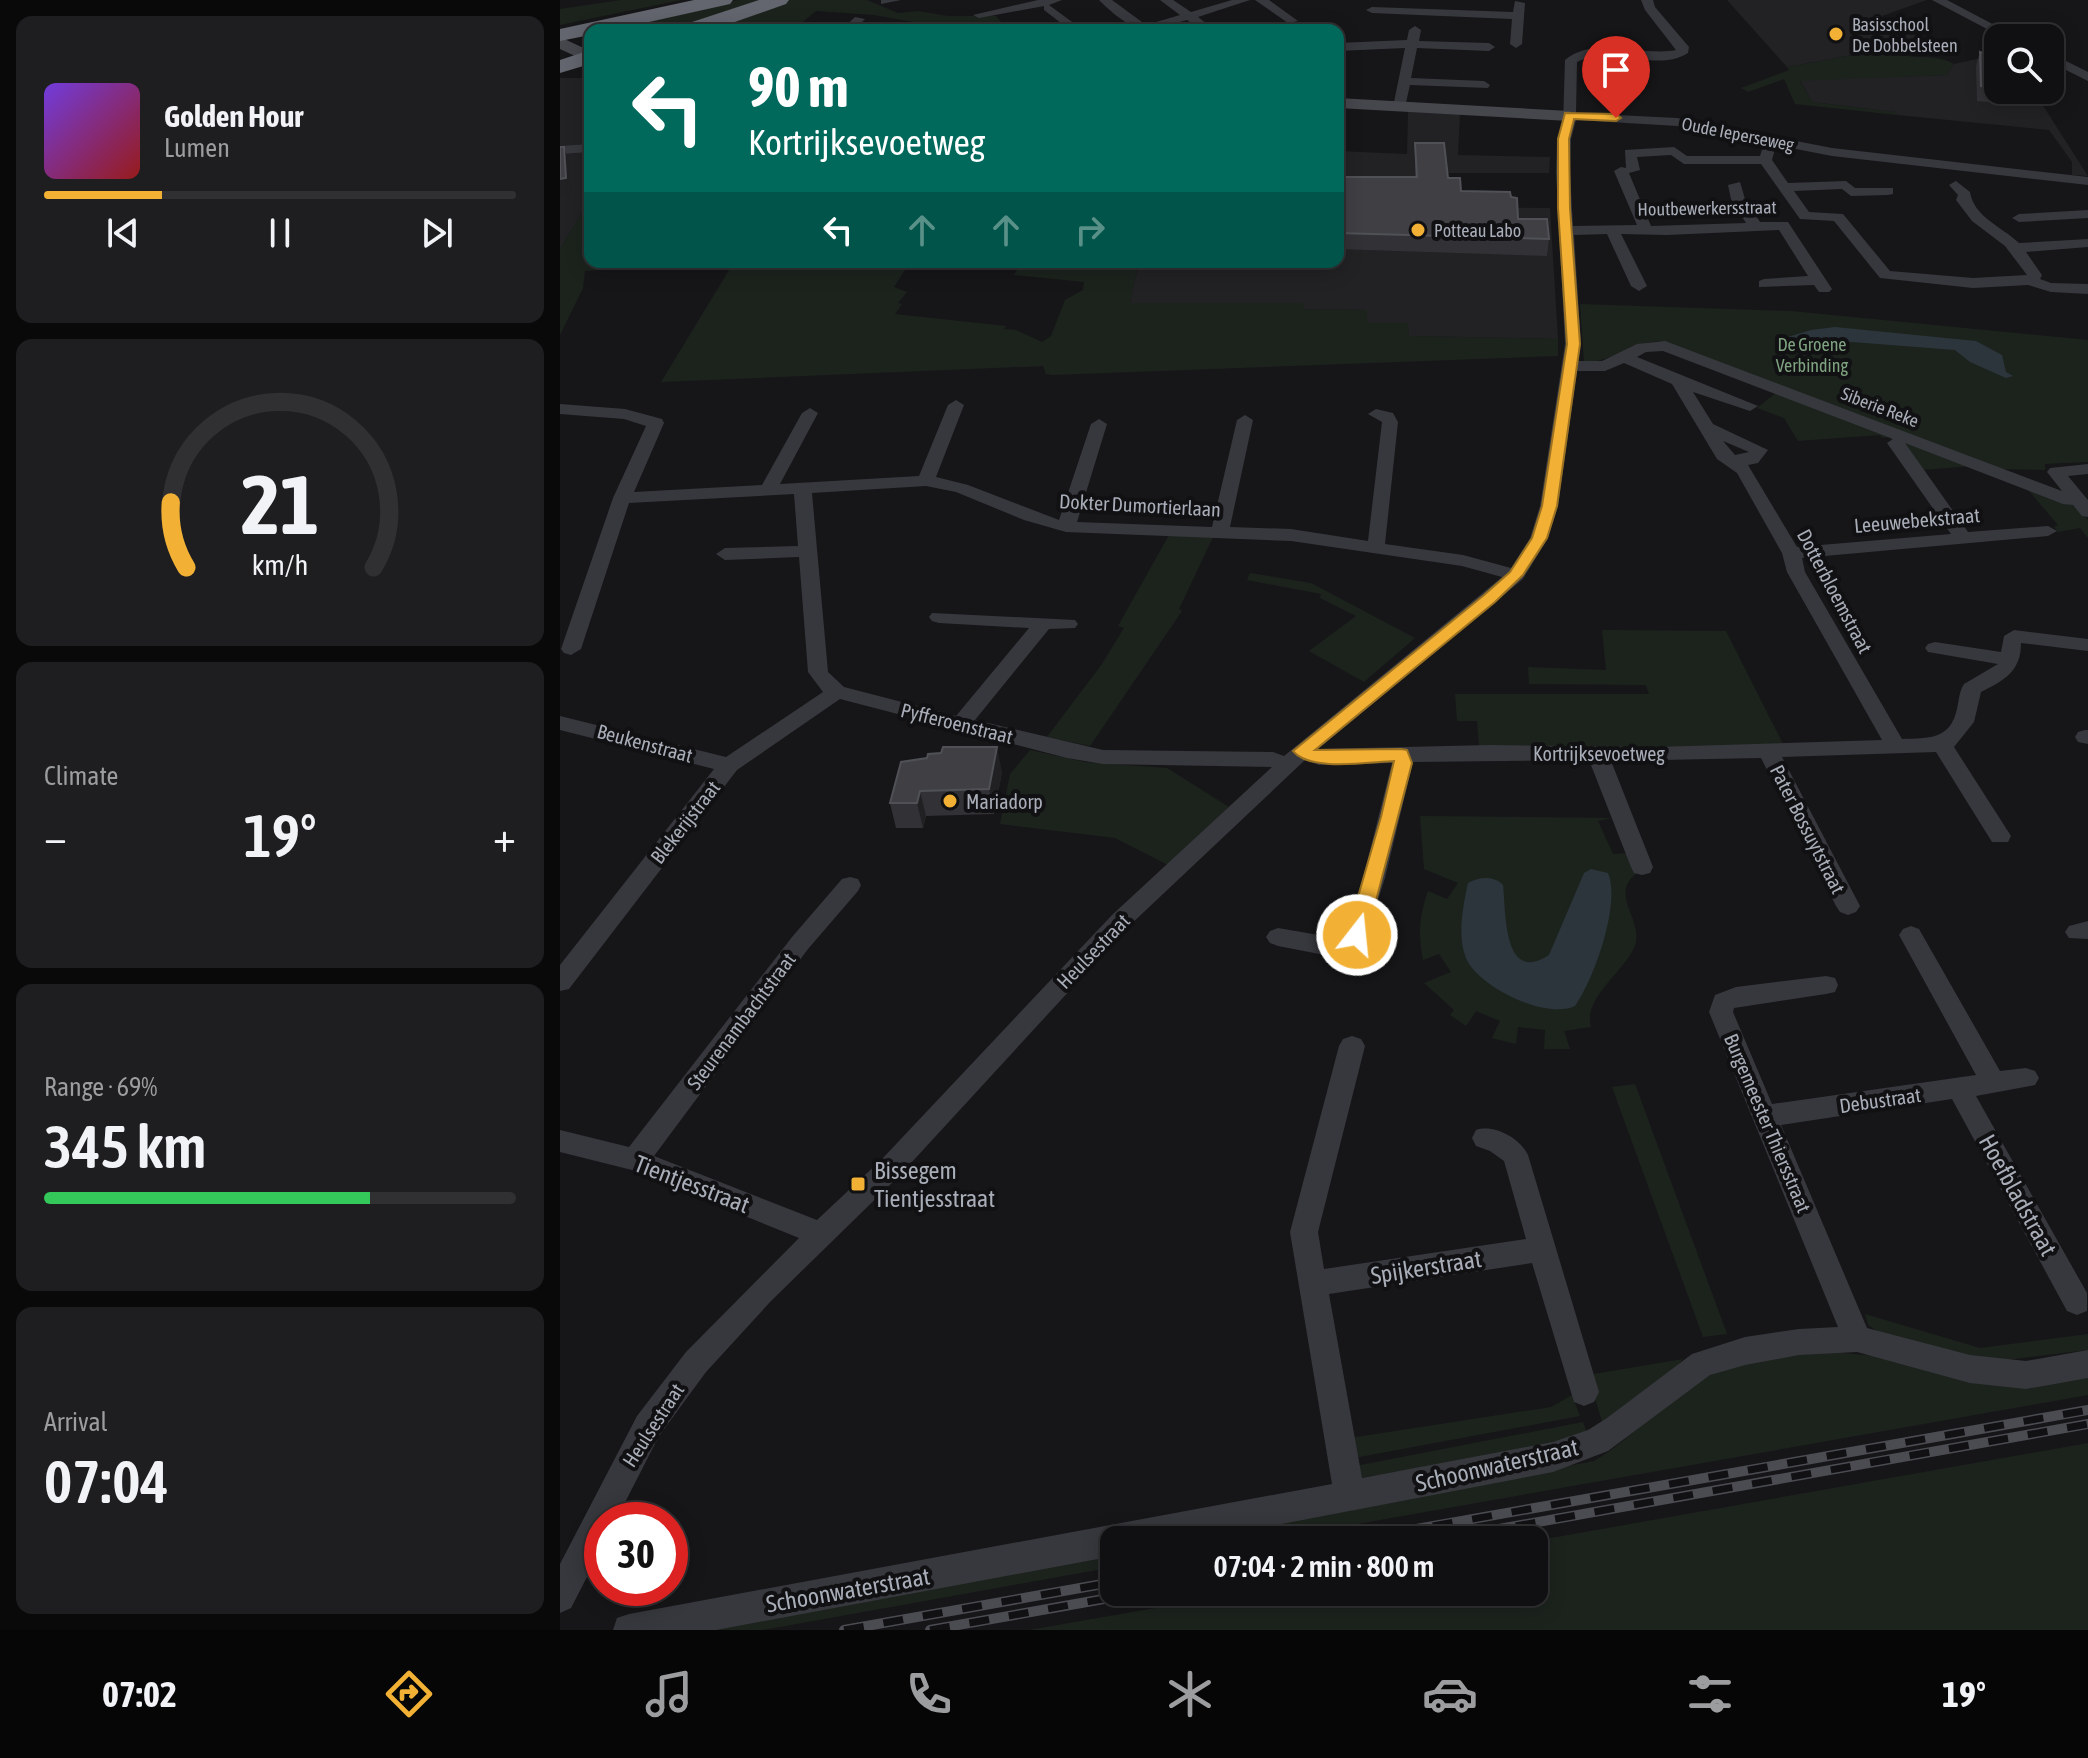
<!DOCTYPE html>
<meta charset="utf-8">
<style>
body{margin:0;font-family:"Asap Condensed",sans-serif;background:#1e1e20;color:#f1f3f6;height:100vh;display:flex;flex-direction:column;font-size:30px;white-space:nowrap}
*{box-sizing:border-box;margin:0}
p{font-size:26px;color:#9c9d9f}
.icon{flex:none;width:44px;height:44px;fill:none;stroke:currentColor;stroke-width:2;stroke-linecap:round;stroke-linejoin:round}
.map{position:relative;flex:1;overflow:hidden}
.panel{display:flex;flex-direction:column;gap:16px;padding:16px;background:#09090a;width:560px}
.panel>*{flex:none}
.top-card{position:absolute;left:24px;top:24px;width:760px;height:244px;border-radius:16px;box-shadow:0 4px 20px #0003,0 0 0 2px #303032;background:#00695c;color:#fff;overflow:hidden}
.buttons{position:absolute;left:1424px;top:24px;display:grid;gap:16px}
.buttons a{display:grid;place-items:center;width:80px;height:80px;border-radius:16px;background:#101012;box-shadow:0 4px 20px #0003,0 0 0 2px #303032;font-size:40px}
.speed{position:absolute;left:24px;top:1502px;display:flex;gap:16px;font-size:40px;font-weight:700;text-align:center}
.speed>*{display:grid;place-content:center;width:104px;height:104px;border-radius:50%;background:#101012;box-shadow:0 4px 20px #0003,0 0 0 2px #303032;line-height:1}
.speed .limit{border:12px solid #d22;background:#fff;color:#111}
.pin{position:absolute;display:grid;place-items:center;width:68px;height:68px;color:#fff;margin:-82px -34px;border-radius:50% 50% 50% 0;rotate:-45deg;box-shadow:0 0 8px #0007}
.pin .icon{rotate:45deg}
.me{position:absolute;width:88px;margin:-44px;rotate:16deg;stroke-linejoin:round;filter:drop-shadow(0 0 6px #0008)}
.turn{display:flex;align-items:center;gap:28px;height:168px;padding:0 32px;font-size:36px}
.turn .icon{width:104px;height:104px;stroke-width:2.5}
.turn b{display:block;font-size:56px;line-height:68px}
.lanes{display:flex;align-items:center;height:76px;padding:0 32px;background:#0003;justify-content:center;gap:40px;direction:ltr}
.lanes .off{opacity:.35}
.big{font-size:60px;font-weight:600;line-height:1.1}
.panel .widget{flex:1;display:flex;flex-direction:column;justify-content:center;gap:12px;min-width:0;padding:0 28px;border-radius:16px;background:#1e1e20}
.panel .dial{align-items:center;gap:0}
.dial svg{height:208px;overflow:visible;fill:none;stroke:#303032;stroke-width:7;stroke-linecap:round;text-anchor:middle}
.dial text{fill:#f1f3f6;stroke:none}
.song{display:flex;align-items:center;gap:24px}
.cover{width:96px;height:96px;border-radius:12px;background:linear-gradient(135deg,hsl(260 70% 55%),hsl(0 70% 35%))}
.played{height:8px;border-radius:4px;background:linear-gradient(90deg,#f2b134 25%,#303032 25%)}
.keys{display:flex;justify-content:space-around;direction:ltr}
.heat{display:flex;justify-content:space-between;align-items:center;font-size:44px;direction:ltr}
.charge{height:12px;border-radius:6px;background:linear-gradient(90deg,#34c759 69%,#303032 0)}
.trip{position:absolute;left:540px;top:1526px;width:448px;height:80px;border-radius:16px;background:#101012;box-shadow:0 4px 20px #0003,0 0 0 2px #303032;font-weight:600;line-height:80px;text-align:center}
.tabs{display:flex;height:128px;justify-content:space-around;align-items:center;background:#060607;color:#9c9d9f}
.tabs .icon{width:56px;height:56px}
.tabs .current{color:#f2b134}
.tabs b{font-size:36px;color:#f1f3f6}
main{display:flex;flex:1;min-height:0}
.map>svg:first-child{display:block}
.built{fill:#222225}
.green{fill:#1c231d}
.water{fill:#2c353c}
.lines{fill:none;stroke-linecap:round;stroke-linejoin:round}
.street{fill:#37383d;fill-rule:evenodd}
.secondary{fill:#45474d;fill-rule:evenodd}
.highway{fill:#63666e;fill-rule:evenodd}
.rail-casing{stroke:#4a4c52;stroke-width:10}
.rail{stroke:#111113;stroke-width:7;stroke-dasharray:20;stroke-linecap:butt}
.wall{fill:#323236}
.shaded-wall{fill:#212124}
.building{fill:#3f3f44;stroke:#4f5156;stroke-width:2}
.route{fill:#f2b134;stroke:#9d7322;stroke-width:2}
.poi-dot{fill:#f2b134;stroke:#111113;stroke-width:3}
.labels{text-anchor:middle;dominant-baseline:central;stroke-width:8;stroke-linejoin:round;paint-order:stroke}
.far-poi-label{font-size:18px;fill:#a8adb8;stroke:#111113;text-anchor:start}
.far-street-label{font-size:18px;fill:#a8adb8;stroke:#111113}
.far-park-label{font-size:18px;fill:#7fa381;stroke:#111113}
.street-label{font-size:20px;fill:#a8adb8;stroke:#111113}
.poi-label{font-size:20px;fill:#a8adb8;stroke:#111113;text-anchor:start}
.near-poi-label{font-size:24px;fill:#a8adb8;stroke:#111113;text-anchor:start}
.near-street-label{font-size:24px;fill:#a8adb8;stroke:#111113}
</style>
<main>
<section class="panel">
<div class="widget">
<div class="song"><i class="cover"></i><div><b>Golden Hour</b><p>Lumen</p></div></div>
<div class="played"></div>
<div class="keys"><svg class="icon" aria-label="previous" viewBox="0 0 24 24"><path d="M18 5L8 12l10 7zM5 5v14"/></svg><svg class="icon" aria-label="pause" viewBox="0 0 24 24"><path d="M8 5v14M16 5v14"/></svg><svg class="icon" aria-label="next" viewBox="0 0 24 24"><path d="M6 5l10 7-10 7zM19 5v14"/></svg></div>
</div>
<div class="widget dial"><svg viewBox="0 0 100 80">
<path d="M14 69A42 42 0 1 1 86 69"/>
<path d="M14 69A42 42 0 0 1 8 44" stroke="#f2b134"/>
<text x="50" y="56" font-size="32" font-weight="700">21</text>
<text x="50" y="72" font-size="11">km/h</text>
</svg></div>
<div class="widget"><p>Climate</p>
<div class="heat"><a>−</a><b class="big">19°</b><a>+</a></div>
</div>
<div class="widget"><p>Range · 69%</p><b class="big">345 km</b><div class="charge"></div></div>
<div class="widget"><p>Arrival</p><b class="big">07:04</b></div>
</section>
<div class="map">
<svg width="1528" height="1630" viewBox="0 0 1528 1630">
<rect width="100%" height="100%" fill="#161618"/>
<g class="built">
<path d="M1167,0H1367L1322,16L1367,41L1227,67Z"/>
<path d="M1430,56L1438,90H1473L1528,176L1512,175V162L1489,130L1337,115L1335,112L1252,102L1240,80L1387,75L1394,64Z"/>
<path d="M0,78H30V146L0,149Z"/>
<path d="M848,111L900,114L898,155L990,157L989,173H855L856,193L885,207L990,208L998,339L849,336L847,323H807L806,310L743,309V304L570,303L579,262H778V151L847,154Z"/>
<path d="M30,151V206H26L0,249V153Z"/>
</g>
<g class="green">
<path d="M61,0H121L0,25V9Z"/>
<path d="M178,0H212L118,30H43Z"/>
<path d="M227,0H307L338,13L358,11L388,16H436L443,24L458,30L382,28L388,25L382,22L380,27L314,15L256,11L233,30H134Z"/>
<path d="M1325,49C1351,63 1371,51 1394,64L1387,75L1240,81L1252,102L1336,112L1337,115L1235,104L1224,79L1188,92L1181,88L1229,70L1227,67Z"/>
<path d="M26,206H30V262H117L120,265L25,271L23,288L0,335V249Z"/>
<path d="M174,262H382L380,267L362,265L345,270L334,287L347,292L338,303L342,304L335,314L446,326L444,329L456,330L482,342L491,336L505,300L523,290L524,282L454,275L459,267L432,262H579L570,303H743L744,309L807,310V323H848L849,336L998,339V356L492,375L486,374L483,366L101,382Z"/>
<path d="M1020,304L1231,311L1528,340V462L1485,464V470L1440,469L1100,341C1072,342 1054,361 1024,363Z"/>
<path d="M1217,392L1414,466L1361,470L1329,437L1322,438L1320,435L1238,441L1224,418L1197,408Z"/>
<path d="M1464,485L1517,507L1528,520V538L1520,528L1498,532L1494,527L1498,525Z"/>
<path d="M609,535H654L619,609L622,611L530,746L487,737L542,664L564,628L558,626Z"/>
<path d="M690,573L751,583L855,638L804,682L749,651L796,616L760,598L761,594L687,580Z"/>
<path d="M1042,630L1166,631L1223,744L1090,748L919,746L917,721H897L895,694H1089L1086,685L969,684L968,667L1046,670Z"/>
<path d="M470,750L525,762L607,768L669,807L608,865L555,838L440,824L450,774Z"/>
<path d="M860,816L1052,818L1038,821L1053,854L1067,853L1076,874C1048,895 1086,922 1074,948C1063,972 1022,1000 1031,1027L1004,1031L1010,1049H984L985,1030L958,1027L956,1044L932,1038L940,1021L916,1011L906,1026L890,1015L894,1010L864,983L891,972L879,954L863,960C858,934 859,917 868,891L887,899L898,883L864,869Z"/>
<path d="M1075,1084L1167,1334L1143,1337L1052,1087Z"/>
<path d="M1305,1314L1420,1348L1528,1334V1350L1446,1360L1406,1358L1323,1335L1308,1325Z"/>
<path d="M1262,1351L1528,1376V1395L707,1540H622L1034,1461C1072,1439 1100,1404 1137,1382C1173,1360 1222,1358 1262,1351Z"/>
<path d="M1123,1359L1118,1365L1043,1425L1028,1375Z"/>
<path d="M1012,1395L1020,1416L794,1458L790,1438L991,1407Z"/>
<path d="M1023,1422L1027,1433L995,1445L800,1478L795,1466Z"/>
<path d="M1528,1443V1630H469L687,1592H974V1541Z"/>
<path d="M554,1553V1567L203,1630H125Z"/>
</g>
<g class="water">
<path d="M1275,327L1416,341L1442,355L1446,372L1453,376L1446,378L1410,362L1395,350L1228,337L1251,330Z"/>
<path d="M1031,869L1048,873C1061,904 1034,979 1015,1006C986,1020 918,987 906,958C897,936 903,906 908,883C918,877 934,875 943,885C946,913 943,985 989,955L1024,873Z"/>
</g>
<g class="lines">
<g class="street">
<path d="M321,0H341L321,4Z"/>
<path d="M478,0H502L489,5L523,30H510L484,10V6L419,18L413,15Z"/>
<path d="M539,0H552L586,25L620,15L600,0H613L631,12L672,0H690L638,17L655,30H641L627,20C583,33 574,34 539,0Z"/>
<path d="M695,0H709L738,21L728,23Z"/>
<path d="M1081,0H1093L1095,7L1129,47L1128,53C1097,73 1051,45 1017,62L1016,113L1117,118L1272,148L1528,177V185L1272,156L1216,145L1212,160L1228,183L1286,181L1295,188H1333V194L1328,195L1291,196L1282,189L1234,191L1249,212L1283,214L1330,271L1413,278L1467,275L1445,246L1412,221L1396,200L1398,195L1389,185L1396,181L1410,192C1414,217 1441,226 1459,243L1528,239V247L1466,252L1482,275L1480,279L1491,283L1528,284V294L1491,292L1468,285L1413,288L1320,278L1274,221L1240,219L1201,164H1124L1111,155L1077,157L1080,170L1069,173L1091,226L1186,223L1171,199L1168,185L1180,182L1185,199L1200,222H1228L1272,289L1269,292H1259L1254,285L1199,287V281L1204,279L1248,276L1219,230L1107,235L1061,234L1087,286L1079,291L1071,286L1047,234L1014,235L1021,344L1018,361H1042L1077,344L1105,341L1502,491L1487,472L1490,468L1528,464V474L1508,476L1528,500V517L1522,516L1513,505L1503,504L1345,443L1408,532L1488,526L1497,531L1488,536L1242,558L1245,572L1342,739C1369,738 1390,740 1397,709C1399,700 1399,692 1404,684L1438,664L1368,652L1365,648L1368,644L1375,642L1441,652L1444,636L1454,630L1528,639V651L1461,643C1461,671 1445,680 1421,692L1414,722L1394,747L1451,836L1448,842H1432L1376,752L1222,757L1300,906L1296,912L1288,915L1280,912L1276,906L1201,758L1051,761L1093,867L1090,873L1082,875L1074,873L1071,867L1029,760L853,762L825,878L803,947L799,953L775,957L718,946L710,943L706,937L710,931L718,928L782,939L803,878L832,763L759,765L745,760L568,927L340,1175L211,1301L146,1372L99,1436L56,1520H42V1548L11,1608L0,1613V1564L77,1416L126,1352L239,1238L72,1170L0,1152V1130L69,1147L232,937L282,879L290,877L298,879L301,885L298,891L248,949L94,1156L257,1220L322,1159L552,915L712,767L543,764L507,758L280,699L177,770L9,989L0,991V965L154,769L0,730V716L166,757L263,692L248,672L239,557L165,560L156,554L165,548L238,546L234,494L69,503L21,649L11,655L4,653L1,649L53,498L86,426L64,419L0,414V404L65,409L102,419L104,423L74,492L202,485L242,413L250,408L258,413L220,484L359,476L388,405L396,400L404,405L376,477L408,485L499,520L531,424L539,419L547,424L517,522L652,527L677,420L685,415L693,420L670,527L731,529L808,541L822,422L808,414L816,409L833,413L838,422L825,544L903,555L951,568L970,538L980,506L1005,344L996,172L997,139L1003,124L1005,60C1034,35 1082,57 1116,50L1085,10ZM1016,120L1117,126L1204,143L1200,156H1127L1114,147L1065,150L1066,168L1061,167L1054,171L1077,225L1013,226L1010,172L1011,139ZM1103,351L1333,439L1327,443L1391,534L1237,547L1188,465L1198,463L1208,450L1153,424L1133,392L1190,411L1198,406L1077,357L1086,352ZM1064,363L1112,384L1157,459L1177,473L1222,553L1227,572L1322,740L1096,747L930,745L758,749L963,579L988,538L998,506L1017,371H1045ZM1163,441L1189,452L1175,455ZM366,486L396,492L464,520L506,532L731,541L902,566L942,577L724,756L713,752L543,750L415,720L489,629L515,628L518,624L515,620L372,613L369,617L372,621L379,623L469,628L396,716L284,687L268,672L252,493Z"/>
<path d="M1372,0H1387L1459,38H1444Z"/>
<path d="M955,1L965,3L962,44L956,48L950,44L952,19L812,13L806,10L812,7L953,12Z"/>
<path d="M295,17L305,19L294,30H281Z"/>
<path d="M855,26L861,30L859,41L929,43L935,47L929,51L857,48L851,78L924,81L930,85L928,88L850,85L845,107L839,111L833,107L845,48L778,51V43L847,40L849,30Z"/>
<path d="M1490,53L1528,72V81L1490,62Z"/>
<path d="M30,144V152L0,154V146Z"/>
<path d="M1528,210V218L1459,222L1452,218L1459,214Z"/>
<path d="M1525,730H1528V744L1518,742L1515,737L1518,732Z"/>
<path d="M1528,921V939L1509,938L1505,932L1509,926Z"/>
<path d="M1351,926L1359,929L1440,1071L1466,1068L1475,1071L1479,1078L1475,1085L1416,1096L1527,1293V1311L1517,1315L1507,1311L1392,1099L1221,1125L1307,1328L1410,1355L1466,1361L1528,1350V1378L1466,1389L1410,1383L1297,1352L1239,1355L1185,1365L1150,1375L1048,1451L993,1472L638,1540H554V1556L156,1630H53L57,1618L69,1614L772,1484L730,1232L779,1046L783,1039L792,1036L801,1039L805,1046L758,1232L764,1269L966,1239L944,1161L930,1151L916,1146L912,1138L916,1130C934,1124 960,1138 968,1155L1039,1392L1034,1402L1024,1406L1014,1402L972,1263L769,1294L802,1478L993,1442L1028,1430L1047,1418L1132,1354L1185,1337L1239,1329L1278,1327L1149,1012L1155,995L1176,987L1266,976L1275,978L1278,985L1275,992L1266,994L1174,1008L1173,1012L1212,1104L1416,1075L1339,935L1343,929Z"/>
</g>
<g class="secondary">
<path d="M0,37L30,51V63L0,49Z"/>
<path d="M778,98L1009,111L1018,116L1009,121L778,108Z"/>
</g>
<g class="highway">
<path d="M134,0H173L170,4L53,30H30V35L0,41V29Z"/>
<path d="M199,0H229L226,4L152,30L126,28L129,23Z"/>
<path d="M30,50V64L0,73V60Z"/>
</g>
<defs>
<g id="rail">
<path d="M794,1540L1528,1410"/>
<path d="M877,1540L1528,1424"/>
<path d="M284,1630L554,1582"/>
<path d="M370,1630L583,1592"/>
</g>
</defs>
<use href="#rail" class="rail-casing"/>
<use href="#rail" class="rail"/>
</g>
<g class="wall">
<path d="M1420,52L1438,59V90H1452L1448,104L1417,101L1416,66Z"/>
<path d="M855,143L901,191L951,197L958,219L989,239L987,256L778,249V177H855Z"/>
<path d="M367,758L442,772L434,814L366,816L363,828H336L330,803Z"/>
</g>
<g class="shaded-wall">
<path d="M4,147L9,162L11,194L0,196V179Z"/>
<path d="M437,747L442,772L434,814L429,789Z"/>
<path d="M360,791L366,816L363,828L357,803Z"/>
</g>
<g class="building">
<path d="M1420,52L1438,59V88L1421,86Z"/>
<path d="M855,143H884L888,178H900L901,191L950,192L951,197L957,198L958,219H987L989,239L778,233V177H857Z"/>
<path d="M0,147H4L6,178L0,179Z"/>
<path d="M383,747H437L429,789L360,791L357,803H330L341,762L367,758L368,754L381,753Z"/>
</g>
<path class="route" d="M1005,113L1056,114L1061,118L1056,121L1014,119L1009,139L1010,208L1020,344L997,506L987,538L963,575L935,602L755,750L841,749L847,750L852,763L807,935L804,940H790L787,935L821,817L834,761C808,762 750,772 733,751L924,595L950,572L972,538L982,506L1007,344L998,208V139Z"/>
<g class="poi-dot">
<circle cx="1276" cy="34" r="8"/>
<circle cx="858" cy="230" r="8"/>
<circle cx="390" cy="801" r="8"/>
<rect x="290" y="1176" width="16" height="16" rx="4"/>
</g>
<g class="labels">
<g class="far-poi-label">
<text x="1292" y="24">Basisschool<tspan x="1292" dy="21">De Dobbelsteen</tspan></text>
<text x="874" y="230">Potteau Labo</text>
</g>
<g class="far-street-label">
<text transform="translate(1178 134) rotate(11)">Oude Ieperseweg</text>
<text transform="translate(1147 208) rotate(-1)">Houtbewerkersstraat</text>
<text transform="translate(1320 407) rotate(21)">Siberie Reke</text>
</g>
<g class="far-park-label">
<text x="1252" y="344">De Groene<tspan x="1252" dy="21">Verbinding</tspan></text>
</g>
<g class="street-label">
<text transform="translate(580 505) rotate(3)">Dokter Dumortierlaan</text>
<text transform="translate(1357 520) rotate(-5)">Leeuwebekstraat</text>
<text transform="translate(1275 591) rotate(62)">Dotterbloemstraat</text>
<text transform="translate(397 723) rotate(14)">Pyfferoenstraat</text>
<text transform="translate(85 743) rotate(15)">Beukenstraat</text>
<text x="1039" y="753">Kortrijksevoetweg</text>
<text transform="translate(125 822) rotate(-52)">Blekerijstraat</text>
<text transform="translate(1248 829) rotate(63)">Pater Bossuytstraat</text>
<text transform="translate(533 951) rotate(-46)">Heulsestraat</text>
<text transform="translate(181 1021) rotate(-53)">Steurenambachtstraat</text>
<text transform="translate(1320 1100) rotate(-8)">Debustraat</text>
<text transform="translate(1208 1123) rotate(67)">Burgemeester Thiersstraat</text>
<text transform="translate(93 1425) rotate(-57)">Heulsestraat</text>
</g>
<g class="poi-label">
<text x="406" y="801">Mariadorp</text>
</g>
<g class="near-poi-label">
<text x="314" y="1170">Bissegem<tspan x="314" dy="28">Tientjesstraat</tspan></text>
</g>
<g class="near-street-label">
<text transform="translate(132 1184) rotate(21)">Tientjesstraat</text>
<text transform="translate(1458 1195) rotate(61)">Hoefbladstraat</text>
<text transform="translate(866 1267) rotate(-9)">Spijkerstraat</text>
<text transform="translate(937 1465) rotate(-13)">Schoonwaterstraat</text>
<text transform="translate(288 1590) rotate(-10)">Schoonwaterstraat</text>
</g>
</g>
</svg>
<div class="buttons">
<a><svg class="icon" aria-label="search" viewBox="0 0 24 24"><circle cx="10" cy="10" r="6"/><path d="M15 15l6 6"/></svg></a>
</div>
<div class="speed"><div class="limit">30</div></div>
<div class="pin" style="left:1056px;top:118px;background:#d93025"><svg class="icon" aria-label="arrive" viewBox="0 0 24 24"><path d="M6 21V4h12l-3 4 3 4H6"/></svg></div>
<svg class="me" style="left:797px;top:935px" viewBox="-20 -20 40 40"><circle r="17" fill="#f2b134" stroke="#fff" stroke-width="3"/><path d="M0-11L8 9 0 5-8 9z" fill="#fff"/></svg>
<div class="trip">07:04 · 2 min · 800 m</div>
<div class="top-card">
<div class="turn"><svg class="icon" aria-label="left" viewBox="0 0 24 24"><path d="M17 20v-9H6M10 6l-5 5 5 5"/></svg><div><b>90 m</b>Kortrijksevoetweg</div></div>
<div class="lanes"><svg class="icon" aria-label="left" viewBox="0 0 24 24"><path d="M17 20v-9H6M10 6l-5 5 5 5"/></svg><svg class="icon off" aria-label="ahead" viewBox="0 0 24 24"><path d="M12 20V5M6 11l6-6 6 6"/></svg><svg class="icon off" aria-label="ahead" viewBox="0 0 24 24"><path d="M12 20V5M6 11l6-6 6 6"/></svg><svg class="icon off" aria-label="right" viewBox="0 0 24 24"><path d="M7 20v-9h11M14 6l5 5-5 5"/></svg></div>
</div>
</div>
</main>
<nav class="tabs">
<b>07:02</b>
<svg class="icon current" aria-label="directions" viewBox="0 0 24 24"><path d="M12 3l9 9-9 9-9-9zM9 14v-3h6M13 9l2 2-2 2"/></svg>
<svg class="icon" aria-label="music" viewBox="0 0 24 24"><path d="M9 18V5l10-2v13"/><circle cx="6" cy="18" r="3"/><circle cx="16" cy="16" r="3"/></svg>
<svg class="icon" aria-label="phone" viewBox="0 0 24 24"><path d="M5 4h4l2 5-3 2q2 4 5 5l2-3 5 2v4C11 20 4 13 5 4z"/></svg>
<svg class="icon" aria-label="climate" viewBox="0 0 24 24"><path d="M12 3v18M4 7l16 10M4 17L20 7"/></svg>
<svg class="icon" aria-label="car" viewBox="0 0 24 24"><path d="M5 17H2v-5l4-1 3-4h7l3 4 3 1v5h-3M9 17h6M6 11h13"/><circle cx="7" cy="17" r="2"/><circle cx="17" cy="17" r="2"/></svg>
<svg class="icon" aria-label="filters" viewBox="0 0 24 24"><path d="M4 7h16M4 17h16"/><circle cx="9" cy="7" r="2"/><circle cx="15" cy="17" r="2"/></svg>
<b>19°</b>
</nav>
